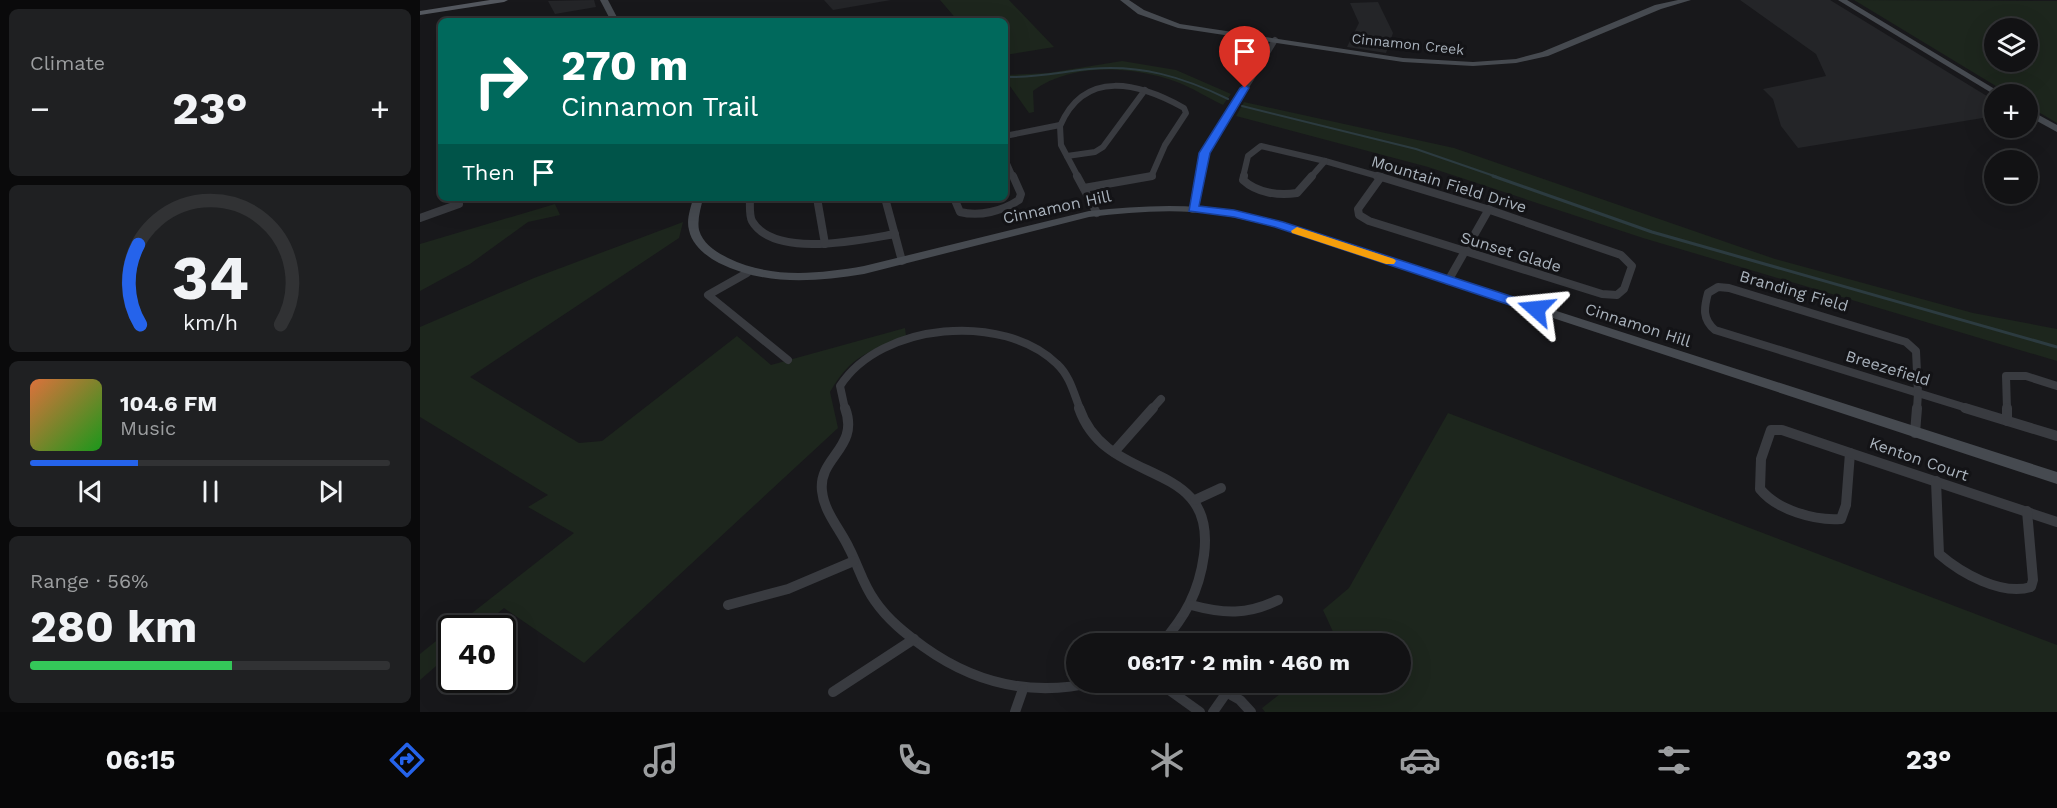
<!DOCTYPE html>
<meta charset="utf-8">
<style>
body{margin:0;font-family:"Work Sans",sans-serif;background:#1f2022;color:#f1f3f6;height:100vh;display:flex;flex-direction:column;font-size:22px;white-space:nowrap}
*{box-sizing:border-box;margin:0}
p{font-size:20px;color:#9c9ea0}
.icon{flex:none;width:33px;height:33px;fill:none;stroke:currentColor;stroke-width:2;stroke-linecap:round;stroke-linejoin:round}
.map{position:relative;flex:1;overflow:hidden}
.panel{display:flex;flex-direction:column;gap:9px;padding:9px;background:#0a0a0b;width:420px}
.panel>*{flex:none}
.guide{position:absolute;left:18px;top:18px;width:570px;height:183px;border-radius:9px;box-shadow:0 6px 24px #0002,0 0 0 2px #313234;background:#00695c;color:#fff;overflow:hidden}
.tools{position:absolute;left:1564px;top:18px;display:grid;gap:12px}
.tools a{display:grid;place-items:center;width:54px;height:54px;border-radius:50%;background:#121214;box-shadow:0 6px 24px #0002,0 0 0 2px #313234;font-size:30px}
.speed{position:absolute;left:18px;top:615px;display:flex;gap:12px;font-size:30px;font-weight:700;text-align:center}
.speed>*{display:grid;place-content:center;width:78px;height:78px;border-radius:50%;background:#121214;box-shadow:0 6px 24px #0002,0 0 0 2px #313234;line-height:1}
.speed .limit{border:3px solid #111;border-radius:9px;background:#fff;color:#111}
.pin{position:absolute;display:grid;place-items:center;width:51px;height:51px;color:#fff;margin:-62px -26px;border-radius:50% 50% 50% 0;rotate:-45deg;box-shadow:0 0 6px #0007}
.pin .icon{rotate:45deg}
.me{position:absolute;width:66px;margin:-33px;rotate:288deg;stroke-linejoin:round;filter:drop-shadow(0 0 4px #0008)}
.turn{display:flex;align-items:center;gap:21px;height:126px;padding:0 24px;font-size:27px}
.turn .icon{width:78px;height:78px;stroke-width:2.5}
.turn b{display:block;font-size:42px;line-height:51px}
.then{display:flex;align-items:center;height:57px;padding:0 24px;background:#0003;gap:12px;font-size:22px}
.big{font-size:45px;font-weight:700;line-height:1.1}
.panel .widget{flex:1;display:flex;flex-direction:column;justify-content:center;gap:9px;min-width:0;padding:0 21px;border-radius:9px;background:#1f2022}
.panel .dial{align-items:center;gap:0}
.dial svg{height:156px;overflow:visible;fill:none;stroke:#313234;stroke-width:7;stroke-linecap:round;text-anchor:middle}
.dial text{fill:#f1f3f6;stroke:none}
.song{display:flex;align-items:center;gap:18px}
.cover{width:72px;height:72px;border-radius:9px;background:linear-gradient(135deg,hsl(20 70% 55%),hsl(120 70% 35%))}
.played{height:6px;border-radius:3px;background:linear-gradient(90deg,#2563eb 30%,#313234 30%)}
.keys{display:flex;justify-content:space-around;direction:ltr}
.heat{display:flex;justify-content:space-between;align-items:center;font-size:33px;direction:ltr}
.charge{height:9px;border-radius:4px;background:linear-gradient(90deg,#34c759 56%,#313234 0)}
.trip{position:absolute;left:646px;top:633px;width:345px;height:60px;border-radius:30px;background:#121214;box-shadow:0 6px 24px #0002,0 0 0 2px #313234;font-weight:700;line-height:60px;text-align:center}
.menu{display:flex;height:96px;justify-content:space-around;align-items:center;background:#070708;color:#9c9ea0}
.menu .icon{width:42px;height:42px}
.menu .on{color:#2563eb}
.menu b{font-size:27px;color:#f1f3f6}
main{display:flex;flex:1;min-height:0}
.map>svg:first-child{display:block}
.built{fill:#242528}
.green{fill:#1d261d;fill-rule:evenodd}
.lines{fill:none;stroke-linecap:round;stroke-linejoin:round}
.stream-far1{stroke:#2c3b40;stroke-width:2}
.stream{stroke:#2c3b40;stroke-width:3}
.street-far2{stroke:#393b40;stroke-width:6}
.street-far1{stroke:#393b40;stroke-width:8}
.street{stroke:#393b40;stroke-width:10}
.secondary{fill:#464a50;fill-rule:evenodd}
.primary{fill:#54585f;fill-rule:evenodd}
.route{fill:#2563eb;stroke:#184099;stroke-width:1.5}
.slow{fill:#f59e0b}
.labels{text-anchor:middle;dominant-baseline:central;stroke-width:6;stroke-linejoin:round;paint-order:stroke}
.far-street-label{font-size:14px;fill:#a9b2bc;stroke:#131316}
.street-label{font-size:16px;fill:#a9b2bc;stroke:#131316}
</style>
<main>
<section class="panel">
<div class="widget"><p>Climate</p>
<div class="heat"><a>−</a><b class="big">23°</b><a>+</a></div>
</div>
<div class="widget dial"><svg viewBox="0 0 100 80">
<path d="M14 69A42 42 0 1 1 86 69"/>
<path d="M14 69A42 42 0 0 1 13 28" stroke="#2563eb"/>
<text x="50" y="56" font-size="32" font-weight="700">34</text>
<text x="50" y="72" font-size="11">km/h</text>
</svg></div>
<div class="widget">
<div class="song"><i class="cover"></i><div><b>104.6 FM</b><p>Music</p></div></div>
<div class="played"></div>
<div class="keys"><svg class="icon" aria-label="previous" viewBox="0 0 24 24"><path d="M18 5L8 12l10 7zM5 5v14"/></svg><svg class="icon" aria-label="pause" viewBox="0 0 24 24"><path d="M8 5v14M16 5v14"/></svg><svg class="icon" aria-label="next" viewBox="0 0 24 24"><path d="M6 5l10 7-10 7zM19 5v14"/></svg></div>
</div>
<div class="widget"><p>Range · 56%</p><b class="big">280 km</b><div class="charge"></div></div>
</section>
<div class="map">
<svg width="1637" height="712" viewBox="0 0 1637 712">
<rect width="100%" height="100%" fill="#18181b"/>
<g class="built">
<path d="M174,0L176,7L135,14L128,1Z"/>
<path d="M404,0H471L413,10Z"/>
<path d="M1320,0H1410L1575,101V116L1378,148L1361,126L1353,99L1343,89L1406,76L1396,54Z"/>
<path d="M958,2L973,33L966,53L927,47L939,23L930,3Z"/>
</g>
<g class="green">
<path d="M520,0H589L634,47L585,55V21H538Z"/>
<path d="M1434,0L1637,1V123L1608,106V94H1589ZM1575,28H1608V62H1575Z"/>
<path d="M702,61L756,70L811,94L803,105C788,98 773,88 757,82C713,66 652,62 613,91L614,112L609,113L585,79V75L628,73Z"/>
<path d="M824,102L1034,148L1355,259L1553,313L1637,329V361L1223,238L1008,167L816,116Z"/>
<path d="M135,204L140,215L108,222L50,264L0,291V244Z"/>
<path d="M263,222L259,238L50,377L159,443L182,441L317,336L351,365L485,328L486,336C449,352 431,355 410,392L418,428L164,663L84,608L60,628H33L154,533L108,507L128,495L0,417V327L114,278Z"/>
<path d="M1028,413L1637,645V712H845L842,708L874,683L981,682V644L908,643L914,634L903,610L929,588Z"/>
<path d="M31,629V653L0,680V654Z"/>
</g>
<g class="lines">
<g class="stream-far1">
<path d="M585,77C614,78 640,72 669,69C720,64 763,77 808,99"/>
<path d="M822,106L996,149L1077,177"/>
</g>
<path class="stream" d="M1073,176L1232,232L1637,347"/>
<g class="street-far2">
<path d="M585,136L640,125"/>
<path d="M647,156L675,152L683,147L725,90"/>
<path d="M585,159L593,177"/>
<path d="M905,161L961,177"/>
<path d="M658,177L641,145L640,126C665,68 719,83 764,108L766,113L745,145L731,177"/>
<path d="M780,177L785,153L855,40"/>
<path d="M823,177L828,156L841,146L905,161"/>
<path d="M891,177L905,161"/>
</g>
<g class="street-far1">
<path d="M657,176L677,213"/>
<path d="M824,176L823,180C837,193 859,196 877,193L892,176"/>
<path d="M957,176L961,177"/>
<path d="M961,177L1070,210L1201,255L1212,266L1204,289L1197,295L1182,294L949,221L939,215L938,209Z"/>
<path d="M664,188L732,176"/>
<path d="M330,198C330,205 329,215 332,221C354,259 440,240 475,234"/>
<path d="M397,198L405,244"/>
<path d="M465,198L482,261"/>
<path d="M534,198L540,212C560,217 582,211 599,200L601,194L593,176"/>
<path d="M773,209L780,176"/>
<path d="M0,218L39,204"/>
<path d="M327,273L288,295L368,360"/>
<path d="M1028,281L1069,209"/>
<path d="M1298,287L1309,288L1486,342L1496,351L1498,393L1295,330C1282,319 1284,308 1288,293Z"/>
<path d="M1498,393L1550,409"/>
<path d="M425,409L420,386C461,322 584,312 637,364C650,376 654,394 660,409"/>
<path d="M732,409L741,399"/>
<path d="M1497,409L1498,393"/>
<path d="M1587,409L1586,376H1606L1637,386"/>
</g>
<g class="street">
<path d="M425,408C440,448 398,457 402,491C404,512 420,529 429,548C438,565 443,585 455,601C468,620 486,634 504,647C557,685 613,697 676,682"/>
<path d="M659,408C687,489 797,456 784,555C779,592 765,617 741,644"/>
<path d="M1545,408L1637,436"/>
<path d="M1587,408V421"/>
<path d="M1351,430H1362L1430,453L1426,505L1421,519C1395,521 1357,510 1340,489L1341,459Z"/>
<path d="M1495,433L1497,408"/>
<path d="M694,452L733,408"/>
<path d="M1430,453L1637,522"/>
<path d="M1516,481L1519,554C1541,573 1581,596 1611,587L1613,580L1607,511"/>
<path d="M775,500L801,488"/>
<path d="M308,605L368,589L434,561"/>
<path d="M771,605C804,614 827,615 858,600"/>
<path d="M738,682L780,712"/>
<path d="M788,682L820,700L831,712"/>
<path d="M413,692L494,639"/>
<path d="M595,712L603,689"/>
<path d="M793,712L807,692"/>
</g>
<g class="secondary">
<path d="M180,0H188L199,21H191Z"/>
<path d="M700,0H709L724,10L760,24L983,58L1053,62L1096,59L1122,52L1235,5L1258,0H1271L1241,9L1128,56L1096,63L1053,66L983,62L758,28L718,14Z"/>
<path d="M1418,0H1427L1583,94L1575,95Z"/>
<path d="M1608,109L1637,125V132L1608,116Z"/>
<path d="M273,198H283C281,208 277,219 279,230C283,244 296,252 308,258C351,279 398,274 444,266L669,211C717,206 765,203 813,211C830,214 846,219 863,223L1637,472V484L856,227C828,221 801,213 772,212C738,210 703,213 669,217L444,274C394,282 346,286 299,263C286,256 272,245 269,230C266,219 271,208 273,198Z"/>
</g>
<path class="primary" d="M70,0H88L84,2L0,15V11Z"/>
</g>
<path class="route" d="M825,85L829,88L790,153L779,206L814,210L863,222L1121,306V312H1111L855,227L814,217L769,211L779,153L820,88Z"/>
<path class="slow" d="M877,227L974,259L976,261L974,264H966L872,233L871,231Z"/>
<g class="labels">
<g class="far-street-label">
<text transform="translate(988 44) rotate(6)">Cinnamon Creek</text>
</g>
<g class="street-label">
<text transform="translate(1029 184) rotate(17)">Mountain Field Drive</text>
<text transform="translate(637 207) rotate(-12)">Cinnamon Hill</text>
<text transform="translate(1091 252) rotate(17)">Sunset Glade</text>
<text transform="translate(1374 291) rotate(16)">Branding Field</text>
<text transform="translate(1218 325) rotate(18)">Cinnamon Hill</text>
<text transform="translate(1468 368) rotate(17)">Breezefield</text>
<text transform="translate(1499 459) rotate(19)">Kenton Court</text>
</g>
</g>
</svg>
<div class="tools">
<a><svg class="icon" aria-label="layers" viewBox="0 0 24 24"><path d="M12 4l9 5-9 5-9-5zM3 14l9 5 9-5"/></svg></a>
<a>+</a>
<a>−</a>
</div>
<div class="speed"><div class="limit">40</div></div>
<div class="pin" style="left:825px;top:88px;background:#d93025"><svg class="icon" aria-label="arrive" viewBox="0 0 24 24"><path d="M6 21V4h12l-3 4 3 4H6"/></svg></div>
<svg class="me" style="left:1116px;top:309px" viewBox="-20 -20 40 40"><path d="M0-17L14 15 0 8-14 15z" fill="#2563eb" stroke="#fff" stroke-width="4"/></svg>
<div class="trip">06:17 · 2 min · 460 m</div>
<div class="guide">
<div class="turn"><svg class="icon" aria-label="right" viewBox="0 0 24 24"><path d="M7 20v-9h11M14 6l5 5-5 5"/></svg><div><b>270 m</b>Cinnamon Trail</div></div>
<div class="then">Then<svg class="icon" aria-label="arrive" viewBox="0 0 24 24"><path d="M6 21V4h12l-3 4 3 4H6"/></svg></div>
</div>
</div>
</main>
<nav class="menu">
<b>06:15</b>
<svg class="icon on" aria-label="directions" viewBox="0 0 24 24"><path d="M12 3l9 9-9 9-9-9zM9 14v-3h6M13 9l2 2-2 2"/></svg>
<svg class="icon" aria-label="music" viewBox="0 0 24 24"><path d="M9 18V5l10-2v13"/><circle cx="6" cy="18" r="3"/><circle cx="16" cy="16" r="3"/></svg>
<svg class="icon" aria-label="phone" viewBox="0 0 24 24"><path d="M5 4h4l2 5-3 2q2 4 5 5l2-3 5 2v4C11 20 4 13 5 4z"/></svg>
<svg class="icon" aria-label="climate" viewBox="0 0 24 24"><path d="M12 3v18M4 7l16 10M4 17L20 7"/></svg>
<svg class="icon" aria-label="car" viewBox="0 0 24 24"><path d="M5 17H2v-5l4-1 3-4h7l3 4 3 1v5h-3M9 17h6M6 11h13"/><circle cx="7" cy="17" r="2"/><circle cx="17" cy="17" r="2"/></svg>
<svg class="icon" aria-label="filters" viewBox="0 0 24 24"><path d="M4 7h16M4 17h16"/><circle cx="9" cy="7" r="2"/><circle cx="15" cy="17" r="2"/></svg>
<b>23°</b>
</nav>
